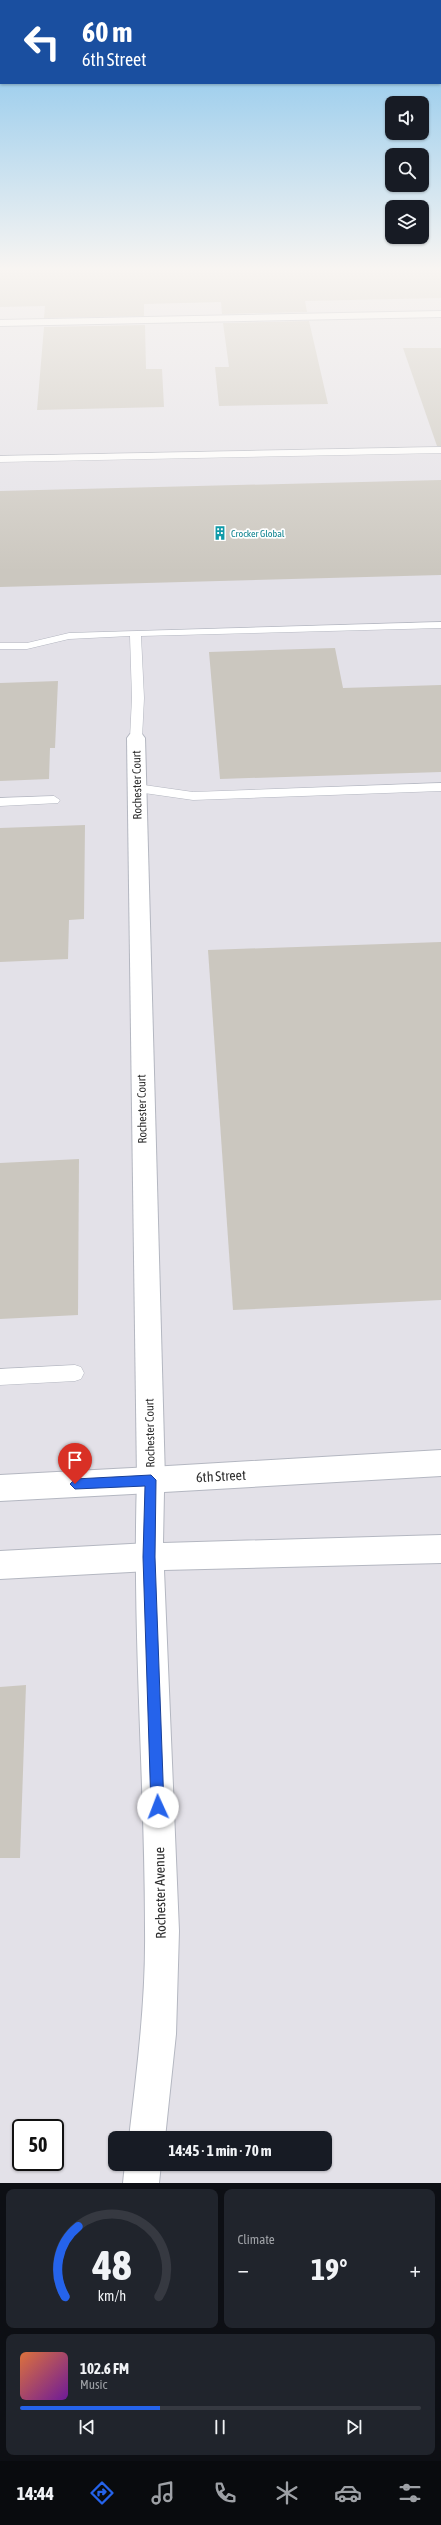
<!DOCTYPE html>
<meta charset="utf-8">
<style>
body{margin:0;font-family:"Asap Condensed",sans-serif;background:#20242c;color:#f1f3f6;height:100vh;display:flex;flex-direction:column;font-size:15px;white-space:nowrap}
*{box-sizing:border-box;margin:0}
p{font-size:13px;color:#9ea1a6}
.icon{flex:none;width:22px;height:22px;fill:none;stroke:currentColor;stroke-width:2;stroke-linecap:round;stroke-linejoin:round}
.map{position:relative;height:2183px;overflow:hidden}
.side{display:flex;flex-direction:column;gap:6px;padding:6px;background:#0d0f14;flex:1}
.side>*{flex:none}
.top-card{position:absolute;left:0px;top:0px;width:441px;height:84px;box-shadow:0 1px 3px #0004;background:#1a4fa0;color:#fff;overflow:hidden}
.fabs{position:absolute;left:385px;top:96px;display:grid;gap:8px}
.fabs a{display:grid;place-items:center;width:44px;height:44px;border-radius:8px;background:#171b24;box-shadow:0 1px 3px #0004;font-size:20px}
.speed{position:absolute;left:12px;top:2119px;display:flex;gap:8px;font-size:20px;font-weight:700;text-align:center}
.speed>*{display:grid;place-content:center;width:52px;height:52px;border-radius:50%;background:#171b24;box-shadow:0 1px 3px #0004;line-height:1}
.speed .limit{border:2px solid #111;border-radius:6px;background:#fff;color:#111}
.pin{position:absolute;display:grid;place-items:center;width:34px;height:34px;color:#fff;margin:-41px -17px;border-radius:50% 50% 50% 0;rotate:-45deg;box-shadow:0 0 4px #0007}
.pin .icon{rotate:45deg}
.me{position:absolute;width:44px;margin:-22px;rotate:358deg;stroke-linejoin:round;filter:drop-shadow(0 0 3px #0008)}
.turn{display:flex;align-items:center;gap:14px;height:84px;padding:0 16px;font-size:18px}
.turn .icon{width:52px;height:52px;stroke-width:2.5}
.turn b{display:block;font-size:28px;line-height:34px}
.big{font-size:30px;font-weight:700;line-height:1.1}
.side .card{flex:1;display:flex;flex-direction:column;justify-content:center;gap:6px;min-width:0;padding:0 14px;border-radius:8px;background:#20242c}
.side .dial{align-items:center;gap:0}
.dial svg{height:104px;overflow:visible;fill:none;stroke:#363941;stroke-width:7;stroke-linecap:round;text-anchor:middle}
.dial text{fill:#f1f3f6;stroke:none}
.song{display:flex;align-items:center;gap:12px}
.cover{width:48px;height:48px;border-radius:6px;background:linear-gradient(135deg,hsl(20 70% 55%),hsl(280 70% 35%))}
.played{height:4px;border-radius:2px;background:linear-gradient(90deg,#2563eb 35%,#363941 35%)}
.keys{display:flex;justify-content:space-around;direction:ltr}
.heat{display:flex;justify-content:space-between;align-items:center;font-size:22px;direction:ltr}
.side .tiles{flex:1;display:grid;gap:6px;grid-template-columns:1fr 1fr}
.card:last-child{grid-column:span 2}
.trip{position:absolute;left:108px;top:2131px;width:224px;height:40px;border-radius:8px;background:#171b24;box-shadow:0 1px 3px #0004;font-weight:700;line-height:40px;text-align:center}
.dock{display:flex;height:64px;justify-content:space-around;align-items:center;background:#090b0e;color:#9ea1a6}
.dock .icon{width:28px;height:28px}
.dock .active{color:#2563eb}
.dock b{font-size:18px;color:#f1f3f6}
.map>svg:first-child{display:block}
.industrial{fill:#e3e1e8;fill-rule:evenodd}
.building{fill:#cbc7bf}
.lines{fill:none;stroke-linecap:round;stroke-linejoin:round}
.service-casing{stroke:#b4b7c1;stroke-width:1}
.minor-casing{stroke:#b4b7c1;stroke-width:2}
.tertiary-casing{stroke:#b4b7c1;stroke-width:2}
.secondary-casing{stroke:#b4b7c1;stroke-width:2}
.service{fill:#fff;fill-rule:evenodd}
.minor{fill:#fff;fill-rule:evenodd}
.tertiary{fill:#fff;fill-rule:evenodd}
.secondary{fill:#fff;fill-rule:evenodd}
.route{fill:#2563eb;stroke:#184099}
.labels{text-anchor:middle;dominant-baseline:central;stroke-width:3.5;stroke-linejoin:round;paint-order:stroke}
.far-culture-label{font-size:10px;fill:#0d838f;stroke:#fff;text-anchor:start}
.street-label{font-size:12px;fill:#2e2e2e;stroke:#fff}
.near-street-label{font-size:14px;fill:#2e2e2e;stroke:#fff}
</style>
<div class="map">
<svg width="441" height="2183" viewBox="0 0 441 2183">
<rect width="100%" height="100%" fill="#efe9e1"/>
<path class="industrial" d="M0,266H441V2183H0ZM21,2128H55V2162H21ZM115,2138H325V2164H115Z"/>
<g class="building">
<path d="M0,266H441V298L305,301L307,312L222,314L221,302L144,304V316L44,318L45,306L0,307Z"/>
<path d="M309,321L328,404L219,406L215,367H229L223,323Z"/>
<path d="M145,325L146,369H162L164,407L37,410L44,327Z"/>
<path d="M403,348H441V446H437Z"/>
<path d="M441,480V575L0,587V491Z"/>
<path d="M335,648L343,688L441,685V772L220,779L209,652Z"/>
<path d="M58,681L55,748H50L49,779L0,781V683Z"/>
<path d="M85,825L84,919L69,920L68,959L0,962V828Z"/>
<path d="M441,942V1300L233,1310L208,950Z"/>
<path d="M79,1159L78,1315L0,1319V1163Z"/>
<path d="M26,1685L20,1858H0V1687Z"/>
</g>
<g class="lines">
<defs>
<g id="service">
<path d="M441,447V453L0,462V456Z"/>
<path d="M441,622V628L141,636L144,698L142,738L136,742L130,738L132,698L130,636L69,639L27,649H0V643H27L69,633Z"/>
<path d="M441,783V791L193,800L137,792L131,788L137,784L193,792Z"/>
<path d="M54,796L60,800L58,803L0,806V798Z"/>
<path d="M75,1365L81,1367L84,1373L81,1379L75,1381L0,1385V1369Z"/>
</g>
<g id="minor">
<path d="M441,311V317L0,326V320Z"/>
<path d="M136,733L142,734L145,738L165,1480L161,1489L151,1493L141,1489L137,1480L127,738L130,734Z"/>
</g>
<g id="tertiary">
<path d="M151,1467L161,1471L165,1480L161,1489L151,1493L0,1501V1475Z"/>
<path d="M149,1543L159,1547L163,1557L159,1567L149,1571L0,1579V1551Z"/>
</g>
<g id="secondary">
<path d="M441,1450V1476L164,1492L163,1543L441,1535V1563L164,1570L179,1931L176,2034L165,2138H129C137,2069 146,2000 145,1930C145,1780 132,1630 137,1480L141,1471L151,1467Z"/>
<path d="M125,2164H161L159,2183H123Z"/>
</g>
</defs>
<use href="#service" class="service-casing"/>
<use href="#minor" class="minor-casing"/>
<use href="#tertiary" class="tertiary-casing"/>
<use href="#secondary" class="secondary-casing"/>
<use href="#service" class="service"/>
<use href="#minor" class="minor"/>
<use href="#tertiary" class="tertiary"/>
<use href="#secondary" class="secondary"/>
</g>
<linearGradient id="sky" x2="0" y2="1"><stop stop-color="#7abfeb"/><stop offset="0.47" stop-color="#f8f5f2"/><stop offset="1" stop-color="#f8f5f2" stop-opacity="0"/></linearGradient>
<rect width="441" height="572" fill="url(#sky)"/>
<path class="route" d="M151,1475L156,1480L155,1557L164,1807L162,1812L158,1814L153,1812L151,1807L143,1557L145,1486L75,1489L70,1484L75,1479Z"/>
<defs>
<symbol id="building-bare" viewBox="-9 -9 18 18"><path d="M-4-6H4V6H1V3H-1V6H-4ZM-2.5-4.3h1.7v1.8h-1.7ZM.8-4.3h1.7v1.8H.8ZM-2.5-1h1.7V.8h-1.7ZM.8-1h1.7V.8H.8Z" fill="#0f9aa8" stroke="#fff" stroke-width="2.5" paint-order="stroke"/></symbol>
</defs>
<g fill-rule="evenodd">
<use href="#building-bare" x="210" y="523" width="20" height="20"/>
</g>
<g class="labels">
<g class="far-culture-label">
<text x="231" y="533">Crocker Global</text>
</g>
<g class="street-label">
<text transform="translate(137 785) rotate(-91)">Rochester Court</text>
<text transform="translate(142 1109) rotate(-91)">Rochester Court</text>
<text transform="translate(150 1433) rotate(-91)">Rochester Court</text>
</g>
<g class="near-street-label">
<text transform="translate(221 1476) rotate(-3)">6th Street</text>
<text transform="translate(160 1893) rotate(-91)">Rochester Avenue</text>
</g>
</g>
</svg>
<div class="fabs">
<a><svg class="icon" aria-label="sound" viewBox="0 0 24 24"><path d="M4 9h4l5-4v14l-5-4H4zM17 9q2 3 0 6"/></svg></a>
<a><svg class="icon" aria-label="search" viewBox="0 0 24 24"><circle cx="10" cy="10" r="6"/><path d="M15 15l6 6"/></svg></a>
<a><svg class="icon" aria-label="layers" viewBox="0 0 24 24"><path d="M12 4l9 5-9 5-9-5zM3 14l9 5 9-5"/></svg></a>
</div>
<div class="speed"><div class="limit">50</div></div>
<div class="pin" style="left:75px;top:1484px;background:#d93025"><svg class="icon" aria-label="arrive" viewBox="0 0 24 24"><path d="M6 21V4h12l-3 4 3 4H6"/></svg></div>
<svg class="me" style="left:158px;top:1807px" viewBox="-20 -20 40 40"><circle r="19" fill="#fff"/><path d="M0-13L10 11 0 6-10 11z" fill="#2563eb"/></svg>
<div class="trip">14:45 · 1 min · 70 m</div>
<div class="top-card">
<div class="turn"><svg class="icon" aria-label="left" viewBox="0 0 24 24"><path d="M17 20v-9H6M10 6l-5 5 5 5"/></svg><div><b>60 m</b>6th Street</div></div>
</div>
</div>
<section class="side">
<div class="tiles">
<div class="card dial"><svg viewBox="0 0 100 80">
<path d="M14 69A42 42 0 1 1 86 69"/>
<path d="M14 69A42 42 0 0 1 24 15" stroke="#2563eb"/>
<text x="50" y="56" font-size="32" font-weight="700">48</text>
<text x="50" y="72" font-size="11">km/h</text>
</svg></div>
<div class="card"><p>Climate</p>
<div class="heat"><a>−</a><b class="big">19°</b><a>+</a></div>
</div>
<div class="card">
<div class="song"><i class="cover"></i><div><b>102.6 FM</b><p>Music</p></div></div>
<div class="played"></div>
<div class="keys"><svg class="icon" aria-label="previous" viewBox="0 0 24 24"><path d="M18 5L8 12l10 7zM5 5v14"/></svg><svg class="icon" aria-label="pause" viewBox="0 0 24 24"><path d="M8 5v14M16 5v14"/></svg><svg class="icon" aria-label="next" viewBox="0 0 24 24"><path d="M6 5l10 7-10 7zM19 5v14"/></svg></div>
</div>
</div>
</section>
<nav class="dock">
<b>14:44</b>
<svg class="icon active" aria-label="directions" viewBox="0 0 24 24"><path d="M12 3l9 9-9 9-9-9zM9 14v-3h6M13 9l2 2-2 2"/></svg>
<svg class="icon" aria-label="music" viewBox="0 0 24 24"><path d="M9 18V5l10-2v13"/><circle cx="6" cy="18" r="3"/><circle cx="16" cy="16" r="3"/></svg>
<svg class="icon" aria-label="phone" viewBox="0 0 24 24"><path d="M5 4h4l2 5-3 2q2 4 5 5l2-3 5 2v4C11 20 4 13 5 4z"/></svg>
<svg class="icon" aria-label="climate" viewBox="0 0 24 24"><path d="M12 3v18M4 7l16 10M4 17L20 7"/></svg>
<svg class="icon" aria-label="car" viewBox="0 0 24 24"><path d="M5 17H2v-5l4-1 3-4h7l3 4 3 1v5h-3M9 17h6M6 11h13"/><circle cx="7" cy="17" r="2"/><circle cx="17" cy="17" r="2"/></svg>
<svg class="icon" aria-label="filters" viewBox="0 0 24 24"><path d="M4 7h16M4 17h16"/><circle cx="9" cy="7" r="2"/><circle cx="15" cy="17" r="2"/></svg>
</nav>
